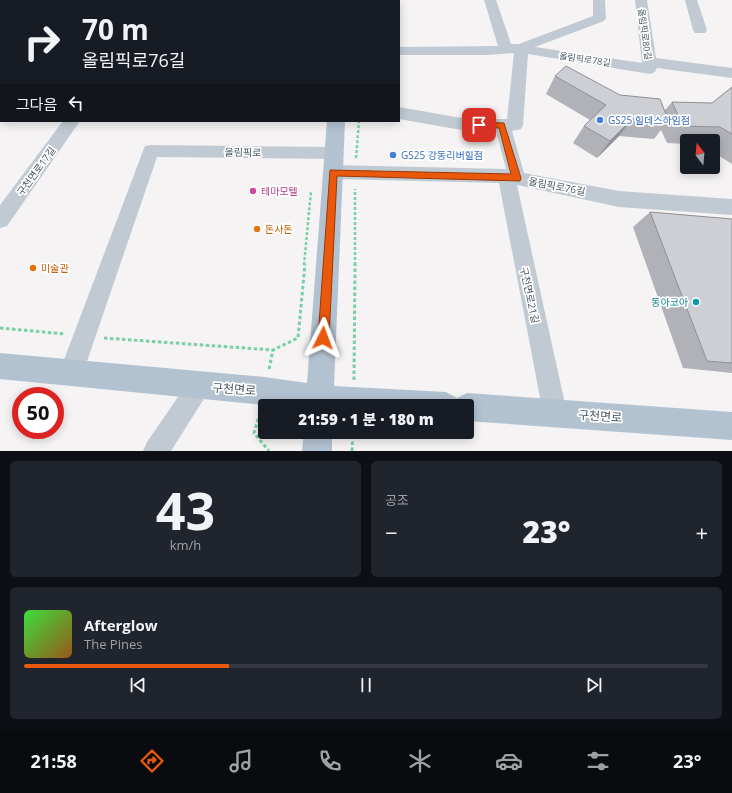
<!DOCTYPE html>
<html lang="ko">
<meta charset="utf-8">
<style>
body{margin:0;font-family:"Open Sans","Noto Sans KR",sans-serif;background:#20242c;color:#f1f3f6;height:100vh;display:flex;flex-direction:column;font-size:15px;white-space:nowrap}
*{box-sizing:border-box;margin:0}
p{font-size:13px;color:#9ea1a6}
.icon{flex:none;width:22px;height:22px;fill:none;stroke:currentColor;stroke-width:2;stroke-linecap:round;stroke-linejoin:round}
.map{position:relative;height:451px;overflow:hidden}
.sheet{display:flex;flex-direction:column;gap:10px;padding:10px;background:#0d0f14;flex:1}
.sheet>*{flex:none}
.guide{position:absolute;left:0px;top:0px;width:400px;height:122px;box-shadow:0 2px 10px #0003;background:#171b24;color:#f1f3f6;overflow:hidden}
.needle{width:26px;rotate:344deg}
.tools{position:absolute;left:680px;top:134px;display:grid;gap:8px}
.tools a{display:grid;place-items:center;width:40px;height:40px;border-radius:4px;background:#171b24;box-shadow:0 2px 10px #0003;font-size:20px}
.speed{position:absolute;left:12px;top:387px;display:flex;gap:8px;font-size:20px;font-weight:700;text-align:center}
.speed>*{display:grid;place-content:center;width:52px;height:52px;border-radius:50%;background:#171b24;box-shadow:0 2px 10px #0003;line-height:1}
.speed .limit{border:6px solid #d22;background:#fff;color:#111}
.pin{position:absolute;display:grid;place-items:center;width:34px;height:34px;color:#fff;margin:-17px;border-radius:8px;box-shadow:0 2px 6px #0006}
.me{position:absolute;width:44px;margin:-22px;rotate:3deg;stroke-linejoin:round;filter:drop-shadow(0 0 3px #0008)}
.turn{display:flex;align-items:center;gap:14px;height:84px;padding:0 16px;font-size:18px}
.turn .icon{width:52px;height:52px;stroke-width:2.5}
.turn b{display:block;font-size:28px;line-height:34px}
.then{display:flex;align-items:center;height:38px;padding:0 16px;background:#0003;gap:8px;font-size:15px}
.big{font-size:30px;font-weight:800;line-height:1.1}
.sheet .widget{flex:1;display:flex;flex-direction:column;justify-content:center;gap:6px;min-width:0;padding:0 14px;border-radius:6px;background:#20242c}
.sheet .dial{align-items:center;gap:0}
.dial b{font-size:52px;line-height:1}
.song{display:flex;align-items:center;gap:12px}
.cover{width:48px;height:48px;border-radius:6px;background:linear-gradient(135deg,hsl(120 70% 55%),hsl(30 70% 35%))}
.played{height:4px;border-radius:2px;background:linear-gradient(90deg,#ea580c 30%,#363941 30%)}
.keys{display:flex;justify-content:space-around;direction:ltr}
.heat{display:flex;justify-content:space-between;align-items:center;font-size:22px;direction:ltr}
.sheet .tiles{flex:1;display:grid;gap:10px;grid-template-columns:1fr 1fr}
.widget:last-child{grid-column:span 2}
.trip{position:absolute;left:258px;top:399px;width:216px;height:40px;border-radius:4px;background:#171b24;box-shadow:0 2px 10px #0003;font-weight:800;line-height:40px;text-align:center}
.menu{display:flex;height:64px;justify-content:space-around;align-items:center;background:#090b0e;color:#9ea1a6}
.menu .icon{width:28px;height:28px}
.menu .active{color:#ea580c}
.menu b{font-size:18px;color:#f1f3f6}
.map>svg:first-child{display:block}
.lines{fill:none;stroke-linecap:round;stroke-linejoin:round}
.path-far1{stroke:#7ad0a6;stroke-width:2.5;stroke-dasharray:3 2;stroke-linecap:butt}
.path{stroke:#7ad0a6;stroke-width:3;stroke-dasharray:3.5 2.5;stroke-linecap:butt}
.minor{fill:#c1cad2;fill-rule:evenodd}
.major{fill:#b3c2d1;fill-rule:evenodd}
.wall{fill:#b0b2b7}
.shaded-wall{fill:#909195}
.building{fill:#cdcfd5;stroke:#909195}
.route{fill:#ea580c;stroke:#983908}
.shop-dot{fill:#3f7fe0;stroke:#fff;stroke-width:1.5}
.hotel-dot{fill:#d1479c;stroke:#fff;stroke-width:1.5}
.food-dot{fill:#e8710a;stroke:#fff;stroke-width:1.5}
.culture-dot{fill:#0f9aa8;stroke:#fff;stroke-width:1.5}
.labels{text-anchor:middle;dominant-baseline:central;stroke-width:3.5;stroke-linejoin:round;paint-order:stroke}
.far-street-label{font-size:9px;fill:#4a5661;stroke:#fff}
.shop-label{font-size:10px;fill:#366cbe;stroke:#fff;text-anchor:start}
.street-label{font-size:10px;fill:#4a5661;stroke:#fff}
.hotel-label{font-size:10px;fill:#b23c85;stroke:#fff;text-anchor:start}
.food-label{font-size:10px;fill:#c56008;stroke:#fff;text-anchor:start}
.culture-label{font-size:10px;fill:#0d838f;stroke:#fff;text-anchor:end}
.near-street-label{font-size:12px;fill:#4a5661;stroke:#fff}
</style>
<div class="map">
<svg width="732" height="451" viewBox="0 0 732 451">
<rect width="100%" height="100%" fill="#f5f3f3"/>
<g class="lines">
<g class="path-far1">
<path d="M356,158L359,121"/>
<path d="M304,265L311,191"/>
<path d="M355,265V189"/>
</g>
<g class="path">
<path d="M0,328L65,334"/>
<path d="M104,338L273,350L298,338L305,264"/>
<path d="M269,369L273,350"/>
<path d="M354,380L355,264"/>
<path d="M260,413L254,433L269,451"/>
<path d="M352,451L353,432"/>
</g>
<g class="minor">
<path d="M33,0H47L33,1Z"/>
<path d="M103,0H116L103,1Z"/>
<path d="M173,0H186L173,1Z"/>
<rect x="237" y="0" width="12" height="1"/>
<path d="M484,0H496L511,44H519L593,16V0H605L606,18L604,21L535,47L642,63L635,0H647L656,58L732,68V78L657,68L655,72L650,74L528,54L523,125L521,129L512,131L524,173L619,191L732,199V215L619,207L517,185L567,413L564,422L555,425L546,422L543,413L499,183L333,179L327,177L324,172L327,167L333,165L506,169L496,131H467L399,119V107L467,119H507L514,53L487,55H399V47L498,46Z"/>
<path d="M685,0H697L707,30L705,33H695L693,30Z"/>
<rect x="0" y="27" width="1" height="8"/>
<path d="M63,121H80L7,226L0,228V205Z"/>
<path d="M151,145L334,147L340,148L342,153L340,158L334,159L157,157L83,373L79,381L71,385L63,381L59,373L143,151L145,146Z"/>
<path d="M199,374L207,378L211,386L207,394L171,451H143L147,442L191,378Z"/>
</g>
<g class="major">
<rect x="336" y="0" width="14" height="1"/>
<path d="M327,121H345L334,386L446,392L457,398L467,393L732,412V440L467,421V406H273L0,379V353L264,377L307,383Z"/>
<path d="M304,432H332V451H302Z"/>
</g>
</g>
<g class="wall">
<path d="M555,76L620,95L665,110L672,102L712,103L732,87V164L713,152V141H687V144L667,143L661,130L654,139L619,136L597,158L573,143L584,126L590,120L546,94Z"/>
<path d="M650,212L732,219V373L683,368L633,227Z"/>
</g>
<path class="shaded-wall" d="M632,119L619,136L597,158L610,141Z"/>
<g class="building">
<rect x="277" y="0" width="35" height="1"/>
<path d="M566,66L620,95L660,99L669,122L632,119L610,141L584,126L606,105L555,76Z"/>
<path d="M732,87V134L720,127L683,126L672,102L712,103Z"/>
<path d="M650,212L732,219V363L707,361Z"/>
</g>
<path class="route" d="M479,122L504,123L521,178L520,181L337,176L329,338L327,342L323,344L319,342L318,338L330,170L511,174L499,128L476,127L475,125Z"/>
<g class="shop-dot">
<circle cx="600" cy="120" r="4"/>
<circle cx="393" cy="155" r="4"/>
</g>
<circle class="hotel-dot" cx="253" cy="191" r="4"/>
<g class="food-dot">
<circle cx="257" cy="229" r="4"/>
<circle cx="33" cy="268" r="4"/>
</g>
<circle class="culture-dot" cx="696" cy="302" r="4"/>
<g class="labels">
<g class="far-street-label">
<text transform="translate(645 34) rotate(82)">올림픽로80길</text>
<text transform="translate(585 59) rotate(8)">올림픽로78길</text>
</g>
<g class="shop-label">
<text x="608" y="120">GS25 힐데스하임점</text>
<text x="401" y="155">GS25 강동리버힐점</text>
</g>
<g class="street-label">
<text transform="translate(243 152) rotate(1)">올림픽로</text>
<text transform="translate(36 171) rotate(-54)">구천면로17길</text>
<text transform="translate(557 186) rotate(11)">올림픽로76길</text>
<text transform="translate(530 295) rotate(78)">구천면로21길</text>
</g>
<g class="hotel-label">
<text x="261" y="191">테마모텔</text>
</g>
<g class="food-label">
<text x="265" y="229">돈사돈</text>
<text x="41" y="268">미술관</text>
</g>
<g class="culture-label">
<text x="688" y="302">동아코아</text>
</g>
<g class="near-street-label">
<text transform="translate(234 389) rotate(4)">구천면로</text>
<text transform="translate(600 416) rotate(4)">구천면로</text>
</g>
</g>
</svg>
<div class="tools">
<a><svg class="needle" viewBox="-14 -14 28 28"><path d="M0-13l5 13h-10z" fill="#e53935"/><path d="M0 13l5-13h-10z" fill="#9ea1a6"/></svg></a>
</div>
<div class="speed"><div class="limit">50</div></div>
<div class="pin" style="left:479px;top:125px;background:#d93025"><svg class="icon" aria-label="arrive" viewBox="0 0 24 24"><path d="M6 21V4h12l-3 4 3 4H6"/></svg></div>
<svg class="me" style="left:323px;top:338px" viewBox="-20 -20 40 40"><path d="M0-17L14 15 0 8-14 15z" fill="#ea580c" stroke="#fff" stroke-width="4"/></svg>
<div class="trip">21:59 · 1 분 · 180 m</div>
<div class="guide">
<div class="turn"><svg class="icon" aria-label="right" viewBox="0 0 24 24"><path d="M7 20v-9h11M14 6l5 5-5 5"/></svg><div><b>70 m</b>올림픽로76길</div></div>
<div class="then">그다음<svg class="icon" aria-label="left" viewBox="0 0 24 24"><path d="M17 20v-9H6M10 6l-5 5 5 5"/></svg></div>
</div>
</div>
<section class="sheet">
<div class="tiles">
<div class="widget dial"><b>43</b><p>km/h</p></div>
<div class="widget"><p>공조</p>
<div class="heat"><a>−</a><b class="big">23°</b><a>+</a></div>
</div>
<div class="widget">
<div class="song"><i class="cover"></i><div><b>Afterglow</b><p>The Pines</p></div></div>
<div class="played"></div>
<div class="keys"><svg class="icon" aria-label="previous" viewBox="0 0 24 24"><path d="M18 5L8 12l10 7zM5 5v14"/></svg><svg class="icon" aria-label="pause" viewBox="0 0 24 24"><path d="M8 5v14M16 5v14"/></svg><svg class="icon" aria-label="next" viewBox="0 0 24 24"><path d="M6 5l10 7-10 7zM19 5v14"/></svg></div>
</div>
</div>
</section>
<nav class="menu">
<b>21:58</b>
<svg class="icon active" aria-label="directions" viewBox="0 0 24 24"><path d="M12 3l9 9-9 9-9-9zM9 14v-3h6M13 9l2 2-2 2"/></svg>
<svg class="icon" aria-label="music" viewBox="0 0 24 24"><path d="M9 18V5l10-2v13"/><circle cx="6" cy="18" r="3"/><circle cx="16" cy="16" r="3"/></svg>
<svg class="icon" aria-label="phone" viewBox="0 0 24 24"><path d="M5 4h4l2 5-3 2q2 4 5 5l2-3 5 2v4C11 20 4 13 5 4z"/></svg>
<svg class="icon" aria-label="climate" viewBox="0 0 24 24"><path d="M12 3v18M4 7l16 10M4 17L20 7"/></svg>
<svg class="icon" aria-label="car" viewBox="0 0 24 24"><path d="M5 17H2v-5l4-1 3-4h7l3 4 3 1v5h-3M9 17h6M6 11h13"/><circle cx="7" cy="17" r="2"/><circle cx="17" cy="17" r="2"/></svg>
<svg class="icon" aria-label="filters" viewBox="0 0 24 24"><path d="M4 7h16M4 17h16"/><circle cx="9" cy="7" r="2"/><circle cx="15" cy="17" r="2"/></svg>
<b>23°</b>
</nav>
